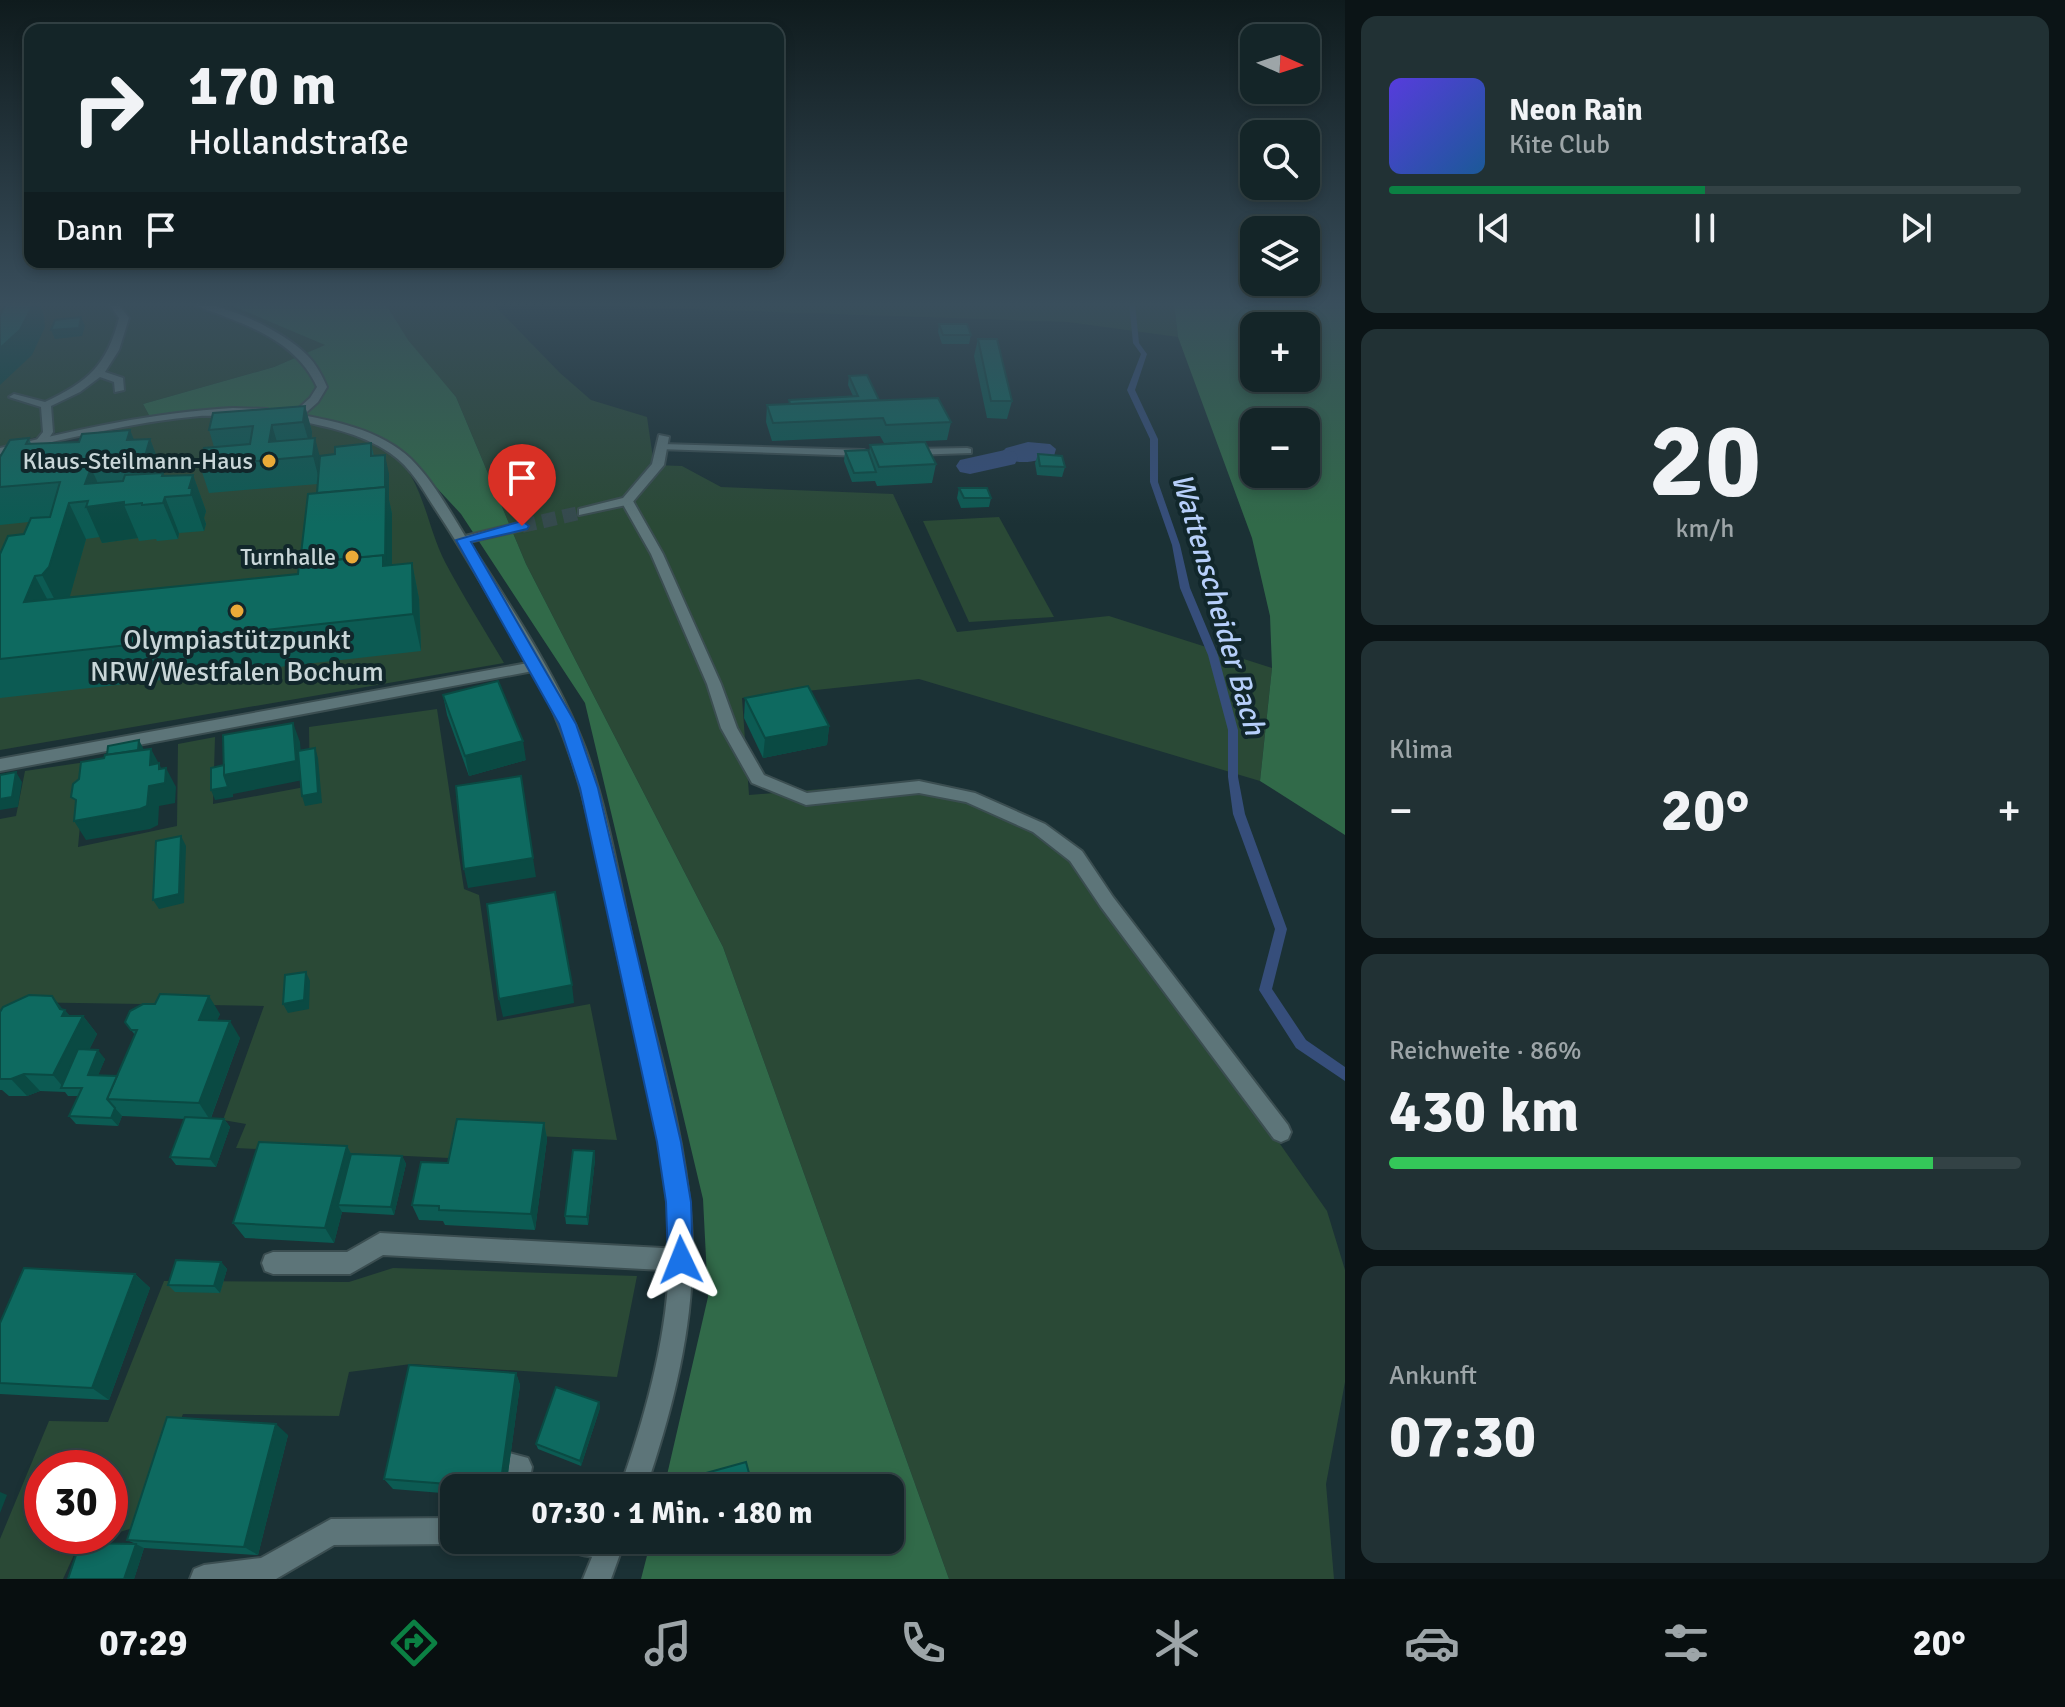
<!DOCTYPE html>
<html lang="de">
<meta charset="utf-8">
<style>
body{margin:0;font-family:Signika,sans-serif;background:#213134;color:#f1f3f6;height:100vh;display:flex;flex-direction:column;font-size:30px;white-space:nowrap}
*{box-sizing:border-box;margin:0}
p{font-size:26px;color:#9da5a8}
.icon{flex:none;width:44px;height:44px;fill:none;stroke:currentColor;stroke-width:2;stroke-linecap:round;stroke-linejoin:round}
.map{position:relative;flex:1;overflow:hidden}
.side{display:flex;flex-direction:column;gap:16px;padding:16px;background:#0b1416;width:720px}
.side>*{flex:none}
.guide{position:absolute;left:24px;top:24px;width:760px;height:244px;border-radius:16px;box-shadow:0 4px 12px #0003,0 0 0 2px #334245;background:#142528;color:#f1f3f6;overflow:hidden}
.needle{width:52px;rotate:93deg}
.controls{position:absolute;left:1240px;top:24px;display:grid;gap:16px}
.controls a{display:grid;place-items:center;width:80px;height:80px;border-radius:16px;background:#142528;box-shadow:0 4px 12px #0003,0 0 0 2px #334245;font-size:40px}
.speed{position:absolute;left:24px;top:1450px;display:flex;gap:16px;font-size:40px;font-weight:700;text-align:center}
.speed>*{display:grid;place-content:center;width:104px;height:104px;border-radius:50%;background:#142528;box-shadow:0 4px 12px #0003,0 0 0 2px #334245;line-height:1}
.speed .limit{border:12px solid #d22;background:#fff;color:#111}
.pin{position:absolute;display:grid;place-items:center;width:68px;height:68px;color:#fff;margin:-82px -34px;border-radius:50% 50% 50% 0;rotate:-45deg;box-shadow:0 0 8px #0007}
.pin .icon{rotate:45deg}
.me{position:absolute;width:88px;margin:-44px;rotate:358deg;stroke-linejoin:round;filter:drop-shadow(0 0 6px #0008)}
.turn{display:flex;align-items:center;gap:28px;height:168px;padding:0 32px;font-size:36px}
.turn .icon{width:104px;height:104px;stroke-width:2.5}
.turn b{display:block;font-size:56px;line-height:68px}
.then{display:flex;align-items:center;height:76px;padding:0 32px;background:#0003;gap:16px;font-size:30px}
.big{font-size:60px;font-weight:700;line-height:1.1}
.side .tile{flex:1;display:flex;flex-direction:column;justify-content:center;gap:12px;min-width:0;padding:0 28px;border-radius:16px;background:#213134}
.side .dial{align-items:center;gap:0}
.dial b{font-size:104px;line-height:1}
.song{display:flex;align-items:center;gap:24px}
.cover{width:96px;height:96px;border-radius:12px;background:linear-gradient(135deg,hsl(250 70% 55%),hsl(210 70% 35%))}
.played{height:8px;border-radius:4px;background:linear-gradient(90deg,#0b8043 50%,#334245 50%)}
.keys{display:flex;justify-content:space-around;direction:ltr}
.heat{display:flex;justify-content:space-between;align-items:center;font-size:44px;direction:ltr}
.charge{height:12px;border-radius:6px;background:linear-gradient(90deg,#34c759 86%,#334245 0)}
.trip{position:absolute;left:440px;top:1474px;width:464px;height:80px;border-radius:16px;background:#142528;box-shadow:0 4px 12px #0003,0 0 0 2px #334245;font-weight:700;line-height:80px;text-align:center}
.tab-bar{display:flex;height:128px;justify-content:space-around;align-items:center;background:#080f10;color:#9da5a8}
.tab-bar .icon{width:56px;height:56px}
.tab-bar .current{color:#0b8043}
.tab-bar b{font-size:36px;color:#f1f3f6}
main{display:flex;flex:1;min-height:0}
.map>svg:first-child{display:block}
.green{fill:#2a4936}
.forest{fill:#316a49;fill-rule:evenodd}
.water{fill:#364e7b}
.lines{fill:none;stroke-linecap:round;stroke-linejoin:round}
.stream{fill:#364e7b;fill-rule:evenodd}
.canal{fill:#364e7b;fill-rule:evenodd}
.street-tunnel{stroke:#354a4d;stroke-width:14;stroke-dasharray:14 7;stroke-linecap:butt}
.lane-casing{stroke:#3b4e51;stroke-width:4}
.street-casing{stroke:#3b4e51;stroke-width:4}
.lane{fill:#5d7579;fill-rule:evenodd}
.street{fill:#5d7579;fill-rule:evenodd}
.wall{fill:#0c5b53}
.shaded-wall{fill:#0a4a43}
.building{fill:#0e6a60;stroke:#0a4a43;stroke-width:2}
.route{fill:#1a73e8;stroke:#114b97;stroke-width:2}
.poi-dot{fill:#eaaa38;stroke:#11272b;stroke-width:3}
.labels{text-anchor:middle;dominant-baseline:central;stroke-width:8;stroke-linejoin:round;paint-order:stroke}
.far-poi-label{font-size:24px;fill:#c9d6d8;stroke:#11272b;text-anchor:end}
.poi-label{font-size:28px;fill:#c9d6d8;stroke:#11272b}
.water-label{font-size:30px;font-style:italic;fill:#b6cffa;stroke:#11272b}
</style>
<main>
<div class="map">
<svg width="1345" height="1579" viewBox="0 0 1345 1579">
<rect width="100%" height="100%" fill="#1b3135"/>
<g class="green">
<path d="M0,303H226L326,345L274,367L143,404L150,417L44,435L0,447Z"/>
<path d="M385,303H492L560,373L591,400L647,417L654,465L682,466L721,487L893,494L957,632L1109,616L1272,668L1260,781L919,679L742,698L749,795L918,781L970,791L1045,823L1078,856L1327,1211L1345,1270V1382L1326,1484L1334,1579H949L723,947L526,564L456,397L407,340Z"/>
<path d="M517,303H1174L1178,337L1068,322Z"/>
<path d="M237,414C288,416 382,428 411,476C426,502 431,535 445,562C463,596 484,629 504,663L0,750V462L129,433L113,428L189,416Z"/>
<path d="M999,517L1054,617L969,622L923,521Z"/>
<path d="M437,709L464,889L479,895L497,1021L590,1004L617,1140L457,1132L449,1158L236,1148L246,1124L223,1120L264,1006L13,1002L5,1016H0V819L16,816L25,771L86,762L78,847L177,826L178,744L215,737L213,804L310,786L309,727Z"/>
<path d="M393,1268L637,1276L617,1377L411,1364L349,1372L339,1416L183,1414L136,1527L110,1535V1468H42V1536H108L78,1546L63,1579H0V1539L49,1421L108,1422L164,1281L349,1282Z"/>
</g>
<g class="forest">
<path d="M226,303H385L408,340L456,397L526,564L723,947L949,1579H641L651,1540H890V1488H664L708,1297L703,1199L585,703L461,514L423,473L378,438L325,419L270,409L238,407L150,417L143,404L274,367L325,345Z"/>
<path d="M1174,303H1345V835L1260,781L1272,668L1270,616L1252,538L1178,337ZM1254,326H1306V378H1254ZM1254,422H1306V474H1254Z"/>
</g>
<path class="water" d="M1028,442L1050,444L1056,449L1054,456C1038,461 1013,468 1001,453L1006,448Z"/>
<g class="lines">
<path class="stream" d="M1129,303H1135L1139,343L1147,354L1135,390L1158,439V482L1180,545L1190,588L1218,655L1238,730V777L1245,814L1287,929L1272,989L1306,1040L1345,1067V1081L1296,1048L1259,990L1275,929L1233,814L1228,777V730L1208,655L1180,588L1172,545L1150,482V439L1127,390L1141,354L1133,343Z"/>
<path class="canal" d="M1005,450L1015,452L1018,458L1015,464L970,474L960,472L956,466L960,460Z"/>
<path class="street-tunnel" d="M522,526L583,512"/>
<defs>
<g id="lane">
<path d="M108,303H117L129,318L119,350L105,372L123,378L124,390L115,392L114,382L100,377L80,392L51,406L53,432L45,444H37L35,442L43,432L41,407L9,397L14,394L45,402C88,382 107,365 119,318Z"/>
<path d="M192,303C225,303 283,331 307,355C316,364 322,375 327,387L318,402L299,419H291V415L310,398L317,387C300,349 263,331 226,317C215,312 202,309 192,303Z"/>
<path d="M662,444L864,450L870,453L864,456L658,449V445Z"/>
<path d="M967,448L971,449V453L911,455L905,452L911,449Z"/>
<path d="M627,497L633,501L663,554L721,684L737,728L764,775L807,793L919,781L975,793L1045,824L1082,851L1113,897L1288,1125L1291,1132L1288,1139L1281,1142L1274,1139L1101,907L1070,861L1033,832L966,802L919,793L806,805L752,783L721,728L707,684L651,554L621,501Z"/>
<path d="M380,1233L681,1249L689,1252L692,1260L689,1268L681,1271L383,1255L350,1274H273L265,1271L262,1263L265,1255L273,1252H347Z"/>
<path d="M509,1453L528,1458L532,1467L528,1488H502L504,1477L500,1475L496,1466L500,1457Z"/>
<path d="M454,1518V1540H463L454,1544L334,1545L276,1579H190L194,1569L204,1565L261,1558L331,1519Z"/>
<path d="M561,1540H621L623,1545L619,1554C604,1561 580,1556 565,1549Z"/>
</g>
<g id="street">
<path d="M233,408L267,409L272,412C261,420 217,415 200,416C132,422 66,439 0,454V448C77,430 154,412 233,408Z"/>
<path d="M290,413C331,420 380,429 411,459C433,481 449,510 465,536L522,522L528,526L526,529L469,542C511,607 558,677 585,748C611,818 621,894 638,966C659,1050 685,1134 691,1221C698,1312 675,1403 646,1488H620C650,1403 674,1312 669,1222C664,1127 634,1035 615,942C595,848 581,756 533,671L0,771V759L528,663C498,612 469,560 436,510C423,490 411,467 390,453C359,432 323,426 286,418V414Z"/>
<path d="M659,435L669,437L664,465L631,504L579,515V509L623,498L652,464Z"/>
<path d="M599,1540H625L611,1579H583Z"/>
</g>
</defs>
<use href="#lane" class="lane-casing"/>
<use href="#street" class="street-casing"/>
<use href="#lane" class="lane"/>
<use href="#street" class="street"/>
</g>
<g class="wall">
<path d="M939,324L971,335L969,344H942L938,332Z"/>
<path d="M978,339L1012,401L1007,419L987,418L974,356Z"/>
<path d="M849,376L879,400L951,422L947,440L884,443L880,436L772,441L766,422L767,405L789,404V400L853,396L848,385Z"/>
<path d="M305,406L312,432V439L320,458L371,443L374,456L389,474V500L392,514V565L412,563L419,599L421,651L0,698V554L24,534L29,522L0,525V457L29,438L31,444L79,442L130,430L134,440L150,439L164,476L193,475L206,511L204,518L206,524L204,531L179,533L178,539L157,541L156,539L139,541L138,538L102,543L100,537L86,539L69,598L298,574L317,493L318,484L209,493L200,466L214,447L209,430Z"/>
<path d="M870,445L936,464L932,483L877,486L875,481L852,482L844,461L845,451L869,454Z"/>
<path d="M1038,454L1065,467L1062,477L1037,475L1035,463Z"/>
<path d="M959,488L991,498L989,507L961,508L957,498Z"/>
<path d="M443,695L526,760L469,776L447,715Z"/>
<path d="M745,698L829,726L827,745L763,758L744,718Z"/>
<path d="M52,996L62,1009L70,1016H83L97,1034L89,1050L105,1059L98,1075L117,1076L135,1035L125,1022L220,1014L217,1020L240,1038L211,1118L224,1119L230,1127L216,1167L176,1165L170,1157L185,1119L122,1116L118,1126L76,1124L69,1116L78,1096H68L65,1092L40,1091L27,1096H9L2,1090H0V1012Z"/>
<path d="M544,1123L547,1139L535,1230L445,1225L443,1221L419,1220L412,1205L448,1163Z"/>
<path d="M347,1146L351,1154L402,1156L406,1164L394,1215L342,1212L334,1243L245,1238L233,1223Z"/>
<path d="M594,1151L595,1159L588,1225L566,1224L565,1216Z"/>
<path d="M221,1262L227,1269L220,1293L175,1292L168,1285Z"/>
<path d="M135,1274L150,1288L109,1400L0,1394V1323Z"/>
<path d="M516,1373L520,1385L506,1488H454V1494L393,1489L384,1479Z"/>
<path d="M599,1402L600,1408L581,1466L538,1449L536,1444Z"/>
<path d="M288,1435L258,1555L144,1548L134,1579H68L136,1544L127,1540Z"/>
</g>
<g class="shaded-wall">
<path d="M34,303H39L44,316L45,327L32,355L0,385V348Z"/>
<path d="M81,317L85,326L82,336L55,339L51,330Z"/>
<path d="M305,406L312,432L311,449L303,422Z"/>
<path d="M272,425L280,452L269,442Z"/>
<path d="M130,430L143,463L150,439L172,497L157,498L143,463L127,440Z"/>
<path d="M315,438L322,465L320,483L313,456Z"/>
<path d="M385,455L389,474V500L392,514V602L383,566Z"/>
<path d="M91,468L107,503L124,502V505L138,538L102,543L86,507L95,506L85,484Z"/>
<path d="M193,475L206,511L204,518L206,524L204,531L189,488Z"/>
<path d="M165,497L179,533L178,539L163,503Z"/>
<path d="M69,503L86,539L68,603L61,612L42,575Z"/>
<path d="M412,563L419,599L421,651L413,614Z"/>
<path d="M35,576L54,612L24,602Z"/>
<path d="M293,723L300,742L303,780L233,794V797L215,800L211,790L224,775Z"/>
<path d="M829,726L827,745L763,758L765,738Z"/>
<path d="M139,740L144,750L110,765Z"/>
<path d="M523,741L526,760L469,776L465,756Z"/>
<path d="M315,748L318,758L322,803L305,806L302,796Z"/>
<path d="M151,749L166,777V768L176,787L175,803L159,806L158,825L150,829L86,840L74,821L150,765Z"/>
<path d="M16,772L22,782L18,807L0,810V799Z"/>
<path d="M181,836L186,846L184,903L159,909L153,900Z"/>
<path d="M533,858L536,877L468,888L464,869Z"/>
<path d="M306,972L310,981L309,1009L288,1013L283,1004Z"/>
<path d="M572,985L574,1003L503,1017L499,999Z"/>
<path d="M52,996L64,1011L65,1010L78,1026L83,1016L97,1034L70,1088H64L53,1075Z"/>
<path d="M209,996L220,1014L210,1037L199,1020Z"/>
<path d="M230,1021L240,1038L210,1120L199,1103Z"/>
<path d="M98,1050L105,1059L95,1083L88,1075Z"/>
<path d="M24,1074L40,1091L27,1096L11,1079Z"/>
<path d="M115,1108L122,1116L118,1126L111,1118Z"/>
<path d="M224,1119L230,1127L216,1167L210,1159Z"/>
<path d="M544,1123L547,1139L535,1230L531,1214Z"/>
<path d="M347,1146L355,1162L338,1205L342,1212L334,1243L325,1228Z"/>
<path d="M594,1151L595,1159L588,1225L587,1217Z"/>
<path d="M402,1156L406,1164L394,1215L391,1207Z"/>
<path d="M221,1262L227,1269L220,1293L214,1286Z"/>
<path d="M135,1274L150,1288L109,1400L92,1388Z"/>
<path d="M516,1373L520,1385L506,1488H500Z"/>
<path d="M599,1402L600,1408L581,1466L580,1461Z"/>
<path d="M276,1424L288,1435L258,1555L244,1547Z"/>
<path d="M0,1492L7,1495L0,1513Z"/>
<path d="M136,1544L144,1548L134,1579H124Z"/>
</g>
<g class="building">
<path d="M6,303H34L20,330L0,348V315Z"/>
<path d="M81,317L79,328L51,330L55,320Z"/>
<path d="M939,324H967L971,335H943Z"/>
<path d="M978,339H997L1012,401H991Z"/>
<path d="M867,375L879,400L790,404L789,400L858,396L849,376Z"/>
<path d="M938,398L951,422L886,425L883,418L773,423L767,405Z"/>
<path d="M305,406L303,422L272,425L269,442L315,438L313,456L200,466L204,448L250,444L253,426L209,430L213,413Z"/>
<path d="M130,430L127,440L150,439L143,463L91,468L85,484L123,481L125,475L163,473L162,476L193,475L189,488H192L191,495L165,497L163,503L142,505V503L124,505V502L86,507L88,501L69,503L49,567L42,575L35,576L24,602L298,574L299,564L383,555V566L412,563L413,614L0,659V554L8,536L24,534L31,518L50,517L60,482L0,487V457L10,440L29,438L26,444L79,442L82,434Z"/>
<path d="M925,442L936,464L879,467L870,445Z"/>
<path d="M371,443V456L385,455V487L317,493L320,456L335,454V447Z"/>
<path d="M868,450L876,472L854,473L845,451Z"/>
<path d="M1038,454L1062,456L1065,467L1040,466Z"/>
<path d="M386,487L385,563L383,555L300,563L308,494Z"/>
<path d="M959,488H987L991,498H964Z"/>
<path d="M498,681L523,741L465,756L443,695Z"/>
<path d="M808,686L829,726L765,738L745,698Z"/>
<path d="M293,723L296,761L224,775L223,735Z"/>
<path d="M139,740L138,750L107,755L108,746Z"/>
<path d="M315,748L318,793L302,796L298,751Z"/>
<path d="M151,749L150,765L159,763V769L166,768L165,783L149,786L147,806L140,809L74,821L76,800L71,797L73,784L79,779L81,762L104,758L105,755Z"/>
<path d="M224,765V775L228,787L211,790V768Z"/>
<path d="M16,772L12,797L0,799V775Z"/>
<path d="M521,776L533,858L464,869L456,786Z"/>
<path d="M181,836L179,894L153,900L156,841Z"/>
<path d="M555,892L572,985L499,999L487,904Z"/>
<path d="M306,972L304,1000L283,1004L285,975Z"/>
<path d="M160,994L209,996L199,1020L230,1021L199,1103L107,1099L137,1030H131L125,1022L130,1011L143,1004H155Z"/>
<path d="M29,995L52,996L60,1009L65,1010L62,1016H83L53,1075L24,1074L11,1079H0V1012L3,1007Z"/>
<path d="M78,1049L98,1050L88,1075L117,1076L107,1099L115,1108L111,1118L69,1116L82,1088H61Z"/>
<path d="M185,1117L224,1119L210,1159L170,1157Z"/>
<path d="M457,1119L544,1123L531,1214L439,1210V1206L412,1205L421,1162L448,1163Z"/>
<path d="M259,1142L347,1146L325,1228L233,1223Z"/>
<path d="M573,1150L594,1151L587,1217L565,1216Z"/>
<path d="M351,1154L402,1156L391,1207L338,1205Z"/>
<path d="M176,1260L221,1262L214,1286L168,1285Z"/>
<path d="M24,1268L135,1274L92,1388L0,1383V1323Z"/>
<path d="M409,1365L516,1373L500,1488L384,1479Z"/>
<path d="M556,1387L599,1402L580,1461L536,1444Z"/>
<path d="M167,1417L276,1424L244,1547L127,1540Z"/>
<path d="M746,1462L753,1488H691L688,1478Z"/>
<path d="M80,1543L136,1544L124,1579H68Z"/>
</g>
<linearGradient id="sky" x2="0" y2="1"><stop stop-color="#0f1b1d"/><stop offset="0.58" stop-color="#394e5c"/><stop offset="1" stop-color="#394e5c" stop-opacity="0"/></linearGradient>
<rect width="1345" height="524" fill="url(#sky)"/>
<path class="route" d="M522,521L529,526L527,529L471,542L576,724L598,788L681,1142L691,1202L693,1260L690,1269L681,1273L672,1269L668,1260L666,1202L657,1142L580,788L559,724L456,540Z"/>
<g class="poi-dot">
<circle cx="269" cy="461" r="8"/>
<circle cx="352" cy="557" r="8"/>
<circle cx="237" cy="611" r="8"/>
</g>
<g class="labels">
<g class="far-poi-label">
<text x="253" y="461">Klaus-Steilmann-Haus</text>
<text x="336" y="557">Turnhalle</text>
</g>
<g class="poi-label">
<text x="237" y="640">Olympiastützpunkt<tspan x="237" dy="32">NRW/Westfalen Bochum</tspan></text>
</g>
<g class="water-label">
<text transform="translate(1218 604) rotate(74)">Wattenscheider Bach</text>
</g>
</g>
</svg>
<div class="controls">
<a><svg class="needle" viewBox="-14 -14 28 28"><path d="M0-13l5 13h-10z" fill="#e53935"/><path d="M0 13l5-13h-10z" fill="#9da5a8"/></svg></a>
<a><svg class="icon" aria-label="search" viewBox="0 0 24 24"><circle cx="10" cy="10" r="6"/><path d="M15 15l6 6"/></svg></a>
<a><svg class="icon" aria-label="layers" viewBox="0 0 24 24"><path d="M12 4l9 5-9 5-9-5zM3 14l9 5 9-5"/></svg></a>
<a>+</a>
<a>−</a>
</div>
<div class="speed"><div class="limit">30</div></div>
<div class="pin" style="left:522px;top:526px;background:#d93025"><svg class="icon" aria-label="arrive" viewBox="0 0 24 24"><path d="M6 21V4h12l-3 4 3 4H6"/></svg></div>
<svg class="me" style="left:681px;top:1260px" viewBox="-20 -20 40 40"><path d="M0-17L14 15 0 8-14 15z" fill="#1a73e8" stroke="#fff" stroke-width="4"/></svg>
<div class="trip">07:30 · 1 Min. · 180 m</div>
<div class="guide">
<div class="turn"><svg class="icon" aria-label="right" viewBox="0 0 24 24"><path d="M7 20v-9h11M14 6l5 5-5 5"/></svg><div><b>170 m</b>Hollandstraße</div></div>
<div class="then">Dann<svg class="icon" aria-label="arrive" viewBox="0 0 24 24"><path d="M6 21V4h12l-3 4 3 4H6"/></svg></div>
</div>
</div>
<section class="side">
<div class="tile">
<div class="song"><i class="cover"></i><div><b>Neon Rain</b><p>Kite Club</p></div></div>
<div class="played"></div>
<div class="keys"><svg class="icon" aria-label="previous" viewBox="0 0 24 24"><path d="M18 5L8 12l10 7zM5 5v14"/></svg><svg class="icon" aria-label="pause" viewBox="0 0 24 24"><path d="M8 5v14M16 5v14"/></svg><svg class="icon" aria-label="next" viewBox="0 0 24 24"><path d="M6 5l10 7-10 7zM19 5v14"/></svg></div>
</div>
<div class="tile dial"><b>20</b><p>km/h</p></div>
<div class="tile"><p>Klima</p>
<div class="heat"><a>−</a><b class="big">20°</b><a>+</a></div>
</div>
<div class="tile"><p>Reichweite · 86%</p><b class="big">430 km</b><div class="charge"></div></div>
<div class="tile"><p>Ankunft</p><b class="big">07:30</b></div>
</section>
</main>
<nav class="tab-bar">
<b>07:29</b>
<svg class="icon current" aria-label="directions" viewBox="0 0 24 24"><path d="M12 3l9 9-9 9-9-9zM9 14v-3h6M13 9l2 2-2 2"/></svg>
<svg class="icon" aria-label="music" viewBox="0 0 24 24"><path d="M9 18V5l10-2v13"/><circle cx="6" cy="18" r="3"/><circle cx="16" cy="16" r="3"/></svg>
<svg class="icon" aria-label="phone" viewBox="0 0 24 24"><path d="M5 4h4l2 5-3 2q2 4 5 5l2-3 5 2v4C11 20 4 13 5 4z"/></svg>
<svg class="icon" aria-label="climate" viewBox="0 0 24 24"><path d="M12 3v18M4 7l16 10M4 17L20 7"/></svg>
<svg class="icon" aria-label="car" viewBox="0 0 24 24"><path d="M5 17H2v-5l4-1 3-4h7l3 4 3 1v5h-3M9 17h6M6 11h13"/><circle cx="7" cy="17" r="2"/><circle cx="17" cy="17" r="2"/></svg>
<svg class="icon" aria-label="filters" viewBox="0 0 24 24"><path d="M4 7h16M4 17h16"/><circle cx="9" cy="7" r="2"/><circle cx="15" cy="17" r="2"/></svg>
<b>20°</b>
</nav>
